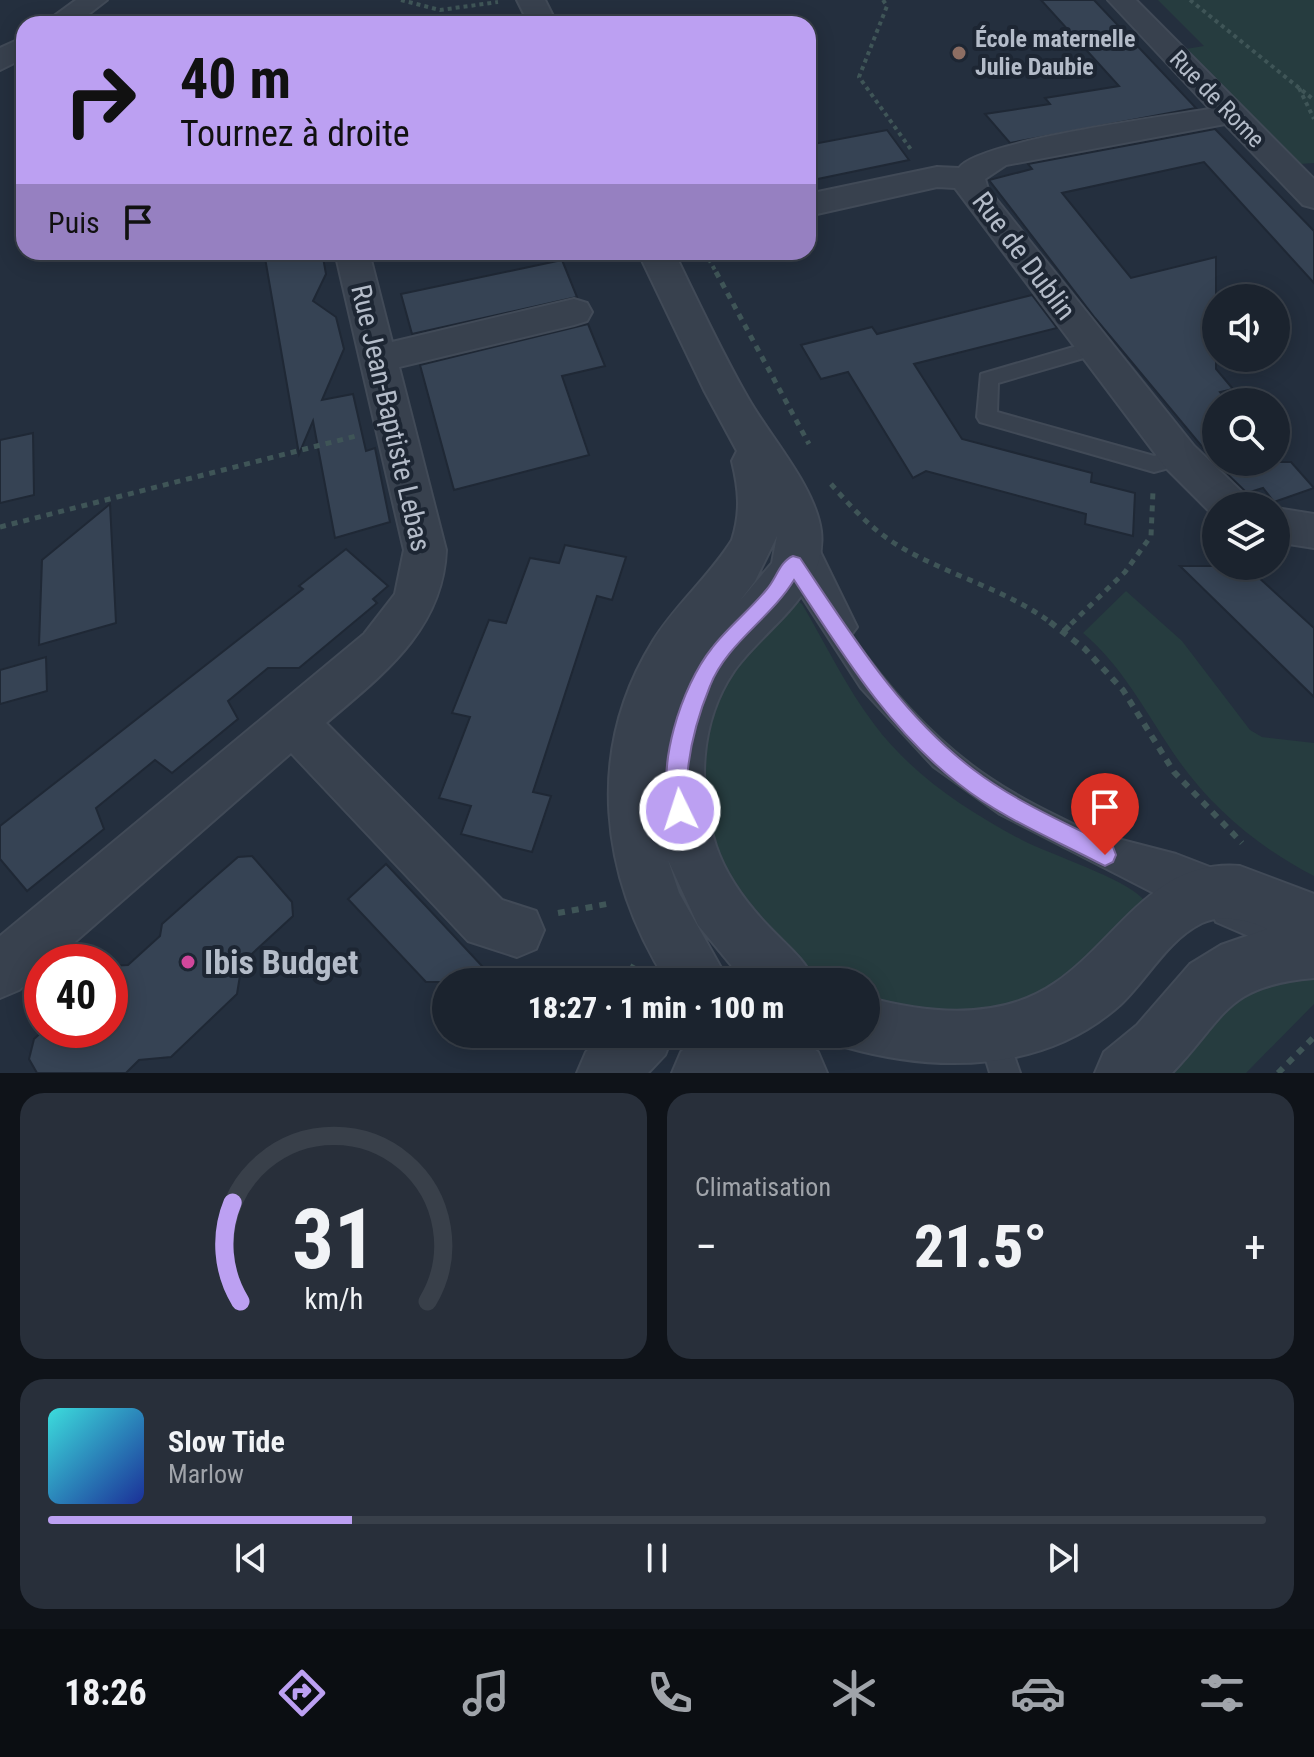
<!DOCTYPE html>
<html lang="fr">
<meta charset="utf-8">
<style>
body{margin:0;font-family:"Roboto Condensed",sans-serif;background:#282f3a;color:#f1f3f6;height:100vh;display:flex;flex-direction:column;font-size:30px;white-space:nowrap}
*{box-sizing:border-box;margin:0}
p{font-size:26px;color:#a0a4aa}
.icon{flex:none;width:44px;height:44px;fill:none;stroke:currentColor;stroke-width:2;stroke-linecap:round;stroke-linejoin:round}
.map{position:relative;height:1073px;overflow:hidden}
.panel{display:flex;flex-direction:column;gap:20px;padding:20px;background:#0f1319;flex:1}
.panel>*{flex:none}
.top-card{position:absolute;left:16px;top:16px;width:800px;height:244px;border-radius:24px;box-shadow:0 4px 20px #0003,0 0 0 2px #39404a;background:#bca0f2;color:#111;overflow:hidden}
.controls{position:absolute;left:1202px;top:284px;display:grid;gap:16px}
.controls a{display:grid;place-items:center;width:88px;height:88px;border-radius:50%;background:#1b232e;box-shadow:0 4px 20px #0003,0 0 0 2px #39404a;font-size:40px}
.speed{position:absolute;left:24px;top:944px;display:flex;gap:16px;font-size:40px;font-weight:700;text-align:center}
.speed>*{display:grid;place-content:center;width:104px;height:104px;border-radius:50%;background:#1b232e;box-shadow:0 4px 20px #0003,0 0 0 2px #39404a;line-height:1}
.speed .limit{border:12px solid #d22;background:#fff;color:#111}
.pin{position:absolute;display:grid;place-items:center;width:68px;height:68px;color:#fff;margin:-82px -34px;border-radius:50% 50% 50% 0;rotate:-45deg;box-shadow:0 0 8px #0007}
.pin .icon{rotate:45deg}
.me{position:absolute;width:88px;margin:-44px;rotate:356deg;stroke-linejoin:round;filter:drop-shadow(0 0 6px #0008)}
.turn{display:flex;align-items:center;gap:28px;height:168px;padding:0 32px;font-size:36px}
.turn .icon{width:104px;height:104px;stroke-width:2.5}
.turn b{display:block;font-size:56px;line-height:68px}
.then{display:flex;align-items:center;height:76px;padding:0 32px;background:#0003;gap:16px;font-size:30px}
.big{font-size:60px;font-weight:800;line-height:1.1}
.panel .card{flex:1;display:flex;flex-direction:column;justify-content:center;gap:12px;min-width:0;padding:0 28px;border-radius:24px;background:#282f3a}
.panel .dial{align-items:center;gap:0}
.dial svg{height:208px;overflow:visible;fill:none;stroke:#39404a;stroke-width:7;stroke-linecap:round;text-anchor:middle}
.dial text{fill:#f1f3f6;stroke:none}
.song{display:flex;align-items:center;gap:24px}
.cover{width:96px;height:96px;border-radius:12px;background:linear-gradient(135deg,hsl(180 70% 55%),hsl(230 70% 35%))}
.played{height:8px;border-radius:4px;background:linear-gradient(90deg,#bca0f2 25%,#39404a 25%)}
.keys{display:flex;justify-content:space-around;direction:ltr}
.heat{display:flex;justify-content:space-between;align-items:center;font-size:44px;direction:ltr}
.panel .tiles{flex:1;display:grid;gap:20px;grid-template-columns:1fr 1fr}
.card:last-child{grid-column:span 2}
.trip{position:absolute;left:432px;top:968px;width:448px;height:80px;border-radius:40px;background:#1b232e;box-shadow:0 4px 20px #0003,0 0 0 2px #39404a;font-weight:800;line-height:80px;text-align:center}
.dock{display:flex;height:128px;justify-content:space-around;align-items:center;background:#0b0e12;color:#a0a4aa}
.dock .icon{width:56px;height:56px}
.dock .on{color:#bca0f2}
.dock b{font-size:36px;color:#f1f3f6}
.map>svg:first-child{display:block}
.green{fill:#263c3f}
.building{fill:#364354;stroke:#1f2835;stroke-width:2}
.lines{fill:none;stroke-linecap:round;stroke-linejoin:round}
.service-casing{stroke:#414a57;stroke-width:4}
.minor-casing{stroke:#414a57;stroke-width:4}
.tertiary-casing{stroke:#414a57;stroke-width:4}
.path-far2{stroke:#3f5557;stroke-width:4;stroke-dasharray:4 4;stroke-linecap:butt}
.path-far1{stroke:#3f5557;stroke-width:5;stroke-dasharray:6 6;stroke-linecap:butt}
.path{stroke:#3f5557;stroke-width:6;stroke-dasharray:7 7;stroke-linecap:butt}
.service{fill:#38414e;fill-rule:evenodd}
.minor{fill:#38414e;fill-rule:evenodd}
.tertiary{fill:#38414e;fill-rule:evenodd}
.route{fill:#bca0f2;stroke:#7a689d;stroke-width:2}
.education-dot{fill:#8d6e63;stroke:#1d2633;stroke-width:3}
.hotel-dot{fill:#d1479c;stroke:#1d2633;stroke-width:3}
.labels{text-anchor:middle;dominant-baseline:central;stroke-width:8;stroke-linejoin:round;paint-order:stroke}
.far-poi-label{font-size:24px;font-weight:bold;fill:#b4bcc9;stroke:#1d2633;text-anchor:start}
.far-street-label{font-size:24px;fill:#b4bcc9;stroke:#1d2633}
.street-label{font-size:28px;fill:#b4bcc9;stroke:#1d2633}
.near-poi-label{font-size:34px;font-weight:bold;fill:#b4bcc9;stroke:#1d2633;text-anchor:start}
</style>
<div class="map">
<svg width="1314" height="1073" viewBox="0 0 1314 1073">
<rect width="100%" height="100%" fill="#242f3e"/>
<g class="green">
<path d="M1158,0H1314V163L1300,164L1186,49L1204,46Z"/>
<path d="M1126,591L1182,641L1250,730L1262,737L1314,743V876C1257,847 1207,804 1172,751C1144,709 1122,666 1083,633Z"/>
<path d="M794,598L802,604C825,643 846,687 874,724C912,775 967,811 1022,840C1051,855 1124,878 1143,899L1144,905L1090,966L997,1017L866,1005V982H818L793,967L766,942L698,830L708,693Z"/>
<path d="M1314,970V1004L1246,1073H1165L1216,1003Z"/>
</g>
<g class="building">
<path d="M1041,0H1094L1196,108L1010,143L985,114L1050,104L1045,98L1119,86Z"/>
<path d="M1215,129L1314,231V283L1204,162L1062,193L1131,278L1216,257V369L1233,389L1220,392L1228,402H1216V462H1291L1314,488L1274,502L1263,488L1247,493L1214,461L1095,318L989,180L1032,169L1028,164Z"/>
<path d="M887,130L909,160L808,181V145Z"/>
<path d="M264,252H322L326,274L313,301L336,317L344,349L322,400L353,394L366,451L375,448L390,522L335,538L313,421L299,454Z"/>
<path d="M562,260L577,297L412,334L401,294Z"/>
<path d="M1032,295L1057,328L914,364L962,439L1092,473L1091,482L1135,493L1133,536L1085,524L1086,514L926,471L913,478L848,372L821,379L801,345L872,327L877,334Z"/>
<path d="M588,324L605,366L562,376L589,455L454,490L420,365Z"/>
<path d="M33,433L34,495L0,503V440Z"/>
<path d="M110,504L116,623L39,645L42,560Z"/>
<path d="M565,545L626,557L612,600L597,596L533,792L551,796L532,852L461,834L471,806L439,798L470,717L452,713L489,620L506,623L530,558L559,563Z"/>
<path d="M346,549L388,586L373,599L377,603L299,668H268L228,701L238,719L172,773L155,760L96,808L104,829L27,891L0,859V826L303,589L299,586Z"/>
<path d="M1180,566H1246L1314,628V697Z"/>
<path d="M46,657L47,691L0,704V670Z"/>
<path d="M252,856L292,902L293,916L242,963L237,994L171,1057L139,1060L126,1073H37L29,1059L34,1039L44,1030H110V966L128,965L160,936L162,924L207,884L238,857Z"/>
<path d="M386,864L424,904L497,982H426L348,899Z"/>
</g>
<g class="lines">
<defs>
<g id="service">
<path d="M1094,341L1101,343L1104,348L1101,353L998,383L997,412L1154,456L1180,449L1187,451L1190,457L1187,463L1154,472L980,422L977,417L981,374Z"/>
<path d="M803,530L811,533L857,627L851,635C889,690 935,742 991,779C1028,804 1070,822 1110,842L1118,839L1176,854L1228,874L1232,884L1228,894L1218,898L1202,891L1205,897L1201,907L1191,911L1181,907L1000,814L933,766L861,688L784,569L781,562L784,555H800L792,539L795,533Z"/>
<path d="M1226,898L1303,931L1307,941L1303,951L1293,955L1216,922L1212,912L1216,902Z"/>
<path d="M994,1022L1004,1027L1020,1073H990L979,1037L984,1027Z"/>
</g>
<g id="minor">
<path d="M76,0H107L76,24H43Z"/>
<path d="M1108,0H1136L1314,179V208L1303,205L1225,124L1006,165L985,179L988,189L1194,446L1244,494L1250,506H1216V518L1166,468L955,188L937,187L808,216V194L937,167L959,168C977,141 1168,116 1210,109Z"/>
<path d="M24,37V58L0,70V48Z"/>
<path d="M335,252H369L392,342L574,299L587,303L592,312L587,321L574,325L399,367L446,550C443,630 382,675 326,723L502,900L536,911L544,930L536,949L517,957L468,941L291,753L52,962H42V970L19,990L0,998V936L364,634L395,594L404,550Z"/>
<path d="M1276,508L1314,514V548L1276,542Z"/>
</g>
<g id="tertiary">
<path d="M517,0H545L557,24H529Z"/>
<path d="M638,252H674C698,301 721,351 748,398C770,437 815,486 821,531C828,593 764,628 734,671C699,722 697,789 716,846C726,876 747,904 769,927C787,946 804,958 815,982H745L698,925L668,860L679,893L729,982H667C600,876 585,751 653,641C675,605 709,577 732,540C741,512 739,490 732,461L737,451L704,390ZM777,536L772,563L739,602L755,581Z"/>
<path d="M1240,866L1314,894V978C1225,986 1227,1015 1172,1073H1095L1104,1052L1137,1025L1190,964L1221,945L1267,929C1249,920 1221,914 1202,923C1167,940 1147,980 1120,1005C1044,1073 937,1073 845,1047L840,1034H866V997C928,1014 1000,1021 1055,983C1118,940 1152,859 1240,866Z"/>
<path d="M603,1034H673L665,1055L648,1073H577L586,1052Z"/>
<path d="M699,1034H795L818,1052L827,1073H672L681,1052Z"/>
</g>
</defs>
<use href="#service" class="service-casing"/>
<use href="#minor" class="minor-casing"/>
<use href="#tertiary" class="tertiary-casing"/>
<g class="path-far2">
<path d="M401,0L440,10L498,2"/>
<path d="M883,0L887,6L859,77L912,151"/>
<path d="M1190,0L1314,100"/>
<path d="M1299,88L1314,119"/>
<path d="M705,252L717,274"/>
</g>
<g class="path-far1">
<path d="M716,272L809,444"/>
<path d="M831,484C851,507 872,530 899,546C949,576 1006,589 1053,624"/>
<path d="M0,527L356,436"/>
<path d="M1071,624L1125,572L1151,536L1153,491"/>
</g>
<g class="path">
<path d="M1050,622L1085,649L1123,690L1174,772L1242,843"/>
<path d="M1064,631L1073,622"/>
<path d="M558,913L607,904"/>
<path d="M625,982L634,965"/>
<path d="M1278,1073L1314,1037"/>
</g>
<use href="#service" class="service"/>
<use href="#minor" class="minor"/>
<use href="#tertiary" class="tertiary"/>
</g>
<path class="route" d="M793,556L800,558C851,634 900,714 974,770C1016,802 1066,823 1113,847L1116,855L1113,862L1105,866L1097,862C1051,838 1000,817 959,784C888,729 842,653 794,580C771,618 726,644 710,686C699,713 691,740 688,769C687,785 694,802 688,817L680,821L673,817C653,771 682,685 712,648C728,627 750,610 767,589C776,579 780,561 793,556Z"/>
<circle class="education-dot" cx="959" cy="53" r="8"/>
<circle class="hotel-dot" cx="188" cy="962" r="8"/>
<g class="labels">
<g class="far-poi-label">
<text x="975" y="39">École maternelle<tspan x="975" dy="28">Julie Daubie</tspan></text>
</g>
<g class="far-street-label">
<text transform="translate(1217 99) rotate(46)">Rue de Rome</text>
</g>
<g class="street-label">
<text transform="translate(1024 256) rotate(53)">Rue de Dublin</text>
<text transform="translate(391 418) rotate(77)">Rue Jean-Baptiste Lebas</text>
</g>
<g class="near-poi-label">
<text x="204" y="962">Ibis Budget</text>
</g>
</g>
</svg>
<div class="controls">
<a><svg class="icon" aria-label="sound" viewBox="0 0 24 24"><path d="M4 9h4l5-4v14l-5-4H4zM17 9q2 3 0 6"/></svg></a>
<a><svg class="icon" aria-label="search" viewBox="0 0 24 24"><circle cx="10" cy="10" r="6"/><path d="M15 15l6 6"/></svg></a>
<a><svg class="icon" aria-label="layers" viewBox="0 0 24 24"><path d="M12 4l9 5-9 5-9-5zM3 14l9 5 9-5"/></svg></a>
</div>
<div class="speed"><div class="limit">40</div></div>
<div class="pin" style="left:1105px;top:855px;background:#d93025"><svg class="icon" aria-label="arrive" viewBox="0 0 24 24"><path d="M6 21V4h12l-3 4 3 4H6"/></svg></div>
<svg class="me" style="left:680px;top:810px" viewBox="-20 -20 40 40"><circle r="17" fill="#bca0f2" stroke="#fff" stroke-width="3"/><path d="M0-11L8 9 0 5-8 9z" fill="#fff"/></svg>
<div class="trip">18:27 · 1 min · 100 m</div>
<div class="top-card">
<div class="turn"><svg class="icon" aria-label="right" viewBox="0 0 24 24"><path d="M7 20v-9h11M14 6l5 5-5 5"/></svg><div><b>40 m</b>Tournez à droite</div></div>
<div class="then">Puis<svg class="icon" aria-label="arrive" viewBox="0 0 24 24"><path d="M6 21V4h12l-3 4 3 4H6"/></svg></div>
</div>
</div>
<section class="panel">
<div class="tiles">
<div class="card dial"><svg viewBox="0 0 100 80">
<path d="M14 69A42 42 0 1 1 86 69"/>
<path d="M14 69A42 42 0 0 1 11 31" stroke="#bca0f2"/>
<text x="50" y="56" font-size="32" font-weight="700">31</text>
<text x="50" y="72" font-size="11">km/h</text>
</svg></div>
<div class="card"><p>Climatisation</p>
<div class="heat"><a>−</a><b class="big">21.5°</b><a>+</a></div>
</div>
<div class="card">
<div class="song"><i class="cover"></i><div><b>Slow Tide</b><p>Marlow</p></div></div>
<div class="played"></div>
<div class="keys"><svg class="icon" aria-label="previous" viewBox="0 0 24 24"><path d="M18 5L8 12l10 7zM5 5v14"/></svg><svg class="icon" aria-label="pause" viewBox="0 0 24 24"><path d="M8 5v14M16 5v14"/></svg><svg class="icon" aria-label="next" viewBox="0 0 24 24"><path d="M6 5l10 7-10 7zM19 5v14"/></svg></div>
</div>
</div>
</section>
<nav class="dock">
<b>18:26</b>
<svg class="icon on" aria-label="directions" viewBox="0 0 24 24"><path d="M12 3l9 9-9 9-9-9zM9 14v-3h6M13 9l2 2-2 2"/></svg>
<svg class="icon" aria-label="music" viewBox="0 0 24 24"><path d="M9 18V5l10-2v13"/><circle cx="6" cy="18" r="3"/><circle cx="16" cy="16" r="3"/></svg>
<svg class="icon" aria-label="phone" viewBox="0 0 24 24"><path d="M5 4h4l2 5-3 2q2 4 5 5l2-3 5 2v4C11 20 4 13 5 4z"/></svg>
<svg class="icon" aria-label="climate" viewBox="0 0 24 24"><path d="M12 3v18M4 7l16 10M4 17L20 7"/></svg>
<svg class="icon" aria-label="car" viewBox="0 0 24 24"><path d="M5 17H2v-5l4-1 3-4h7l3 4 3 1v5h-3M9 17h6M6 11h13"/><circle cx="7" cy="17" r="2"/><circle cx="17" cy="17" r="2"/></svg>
<svg class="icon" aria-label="filters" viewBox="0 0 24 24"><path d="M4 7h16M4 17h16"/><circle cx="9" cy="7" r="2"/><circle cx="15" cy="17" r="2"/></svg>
</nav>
